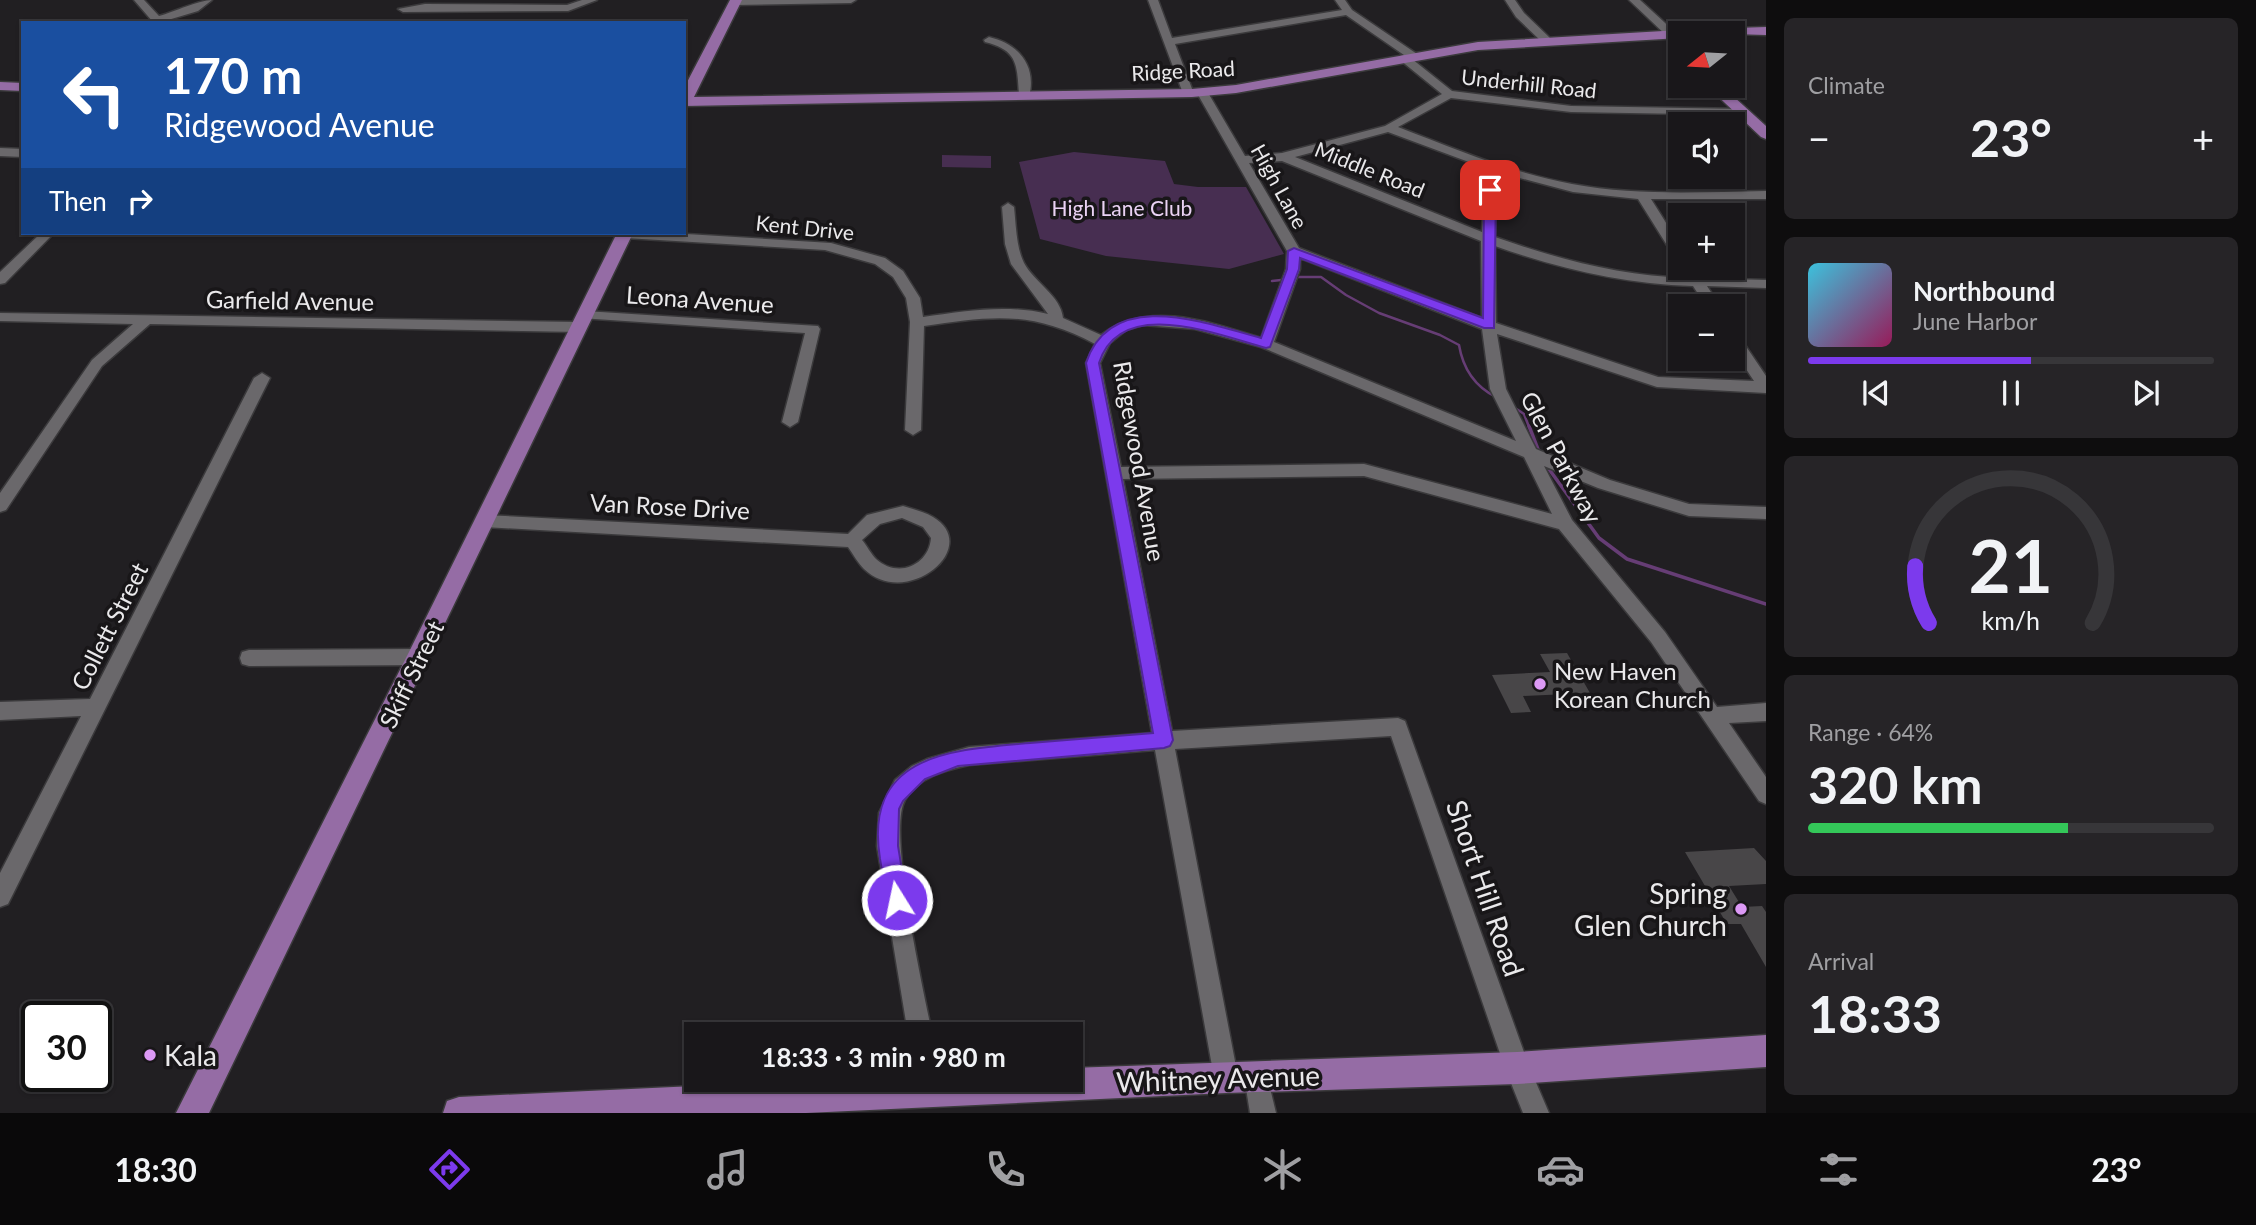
<!DOCTYPE html>
<meta charset="utf-8">
<style>
body{margin:0;font-family:Lato,sans-serif;background:#262427;color:#f1f3f6;height:100vh;display:flex;flex-direction:column;font-size:26px;white-space:nowrap}
*{box-sizing:border-box;margin:0}
p{font-size:23px;color:#9f9fa2}
.icon{flex:none;width:38px;height:38px;fill:none;stroke:currentColor;stroke-width:2;stroke-linecap:round;stroke-linejoin:round}
.map{position:relative;flex:1;overflow:hidden}
.sheet{display:flex;flex-direction:column;gap:18px;padding:18px;background:#0e0d0e;width:490px}
.sheet>*{flex:none}
.hud{position:absolute;left:21px;top:21px;width:665px;height:214px;border-radius:0px;box-shadow:0 2px 5px #0004,0 0 0 2px #373639;background:#1a4fa0;color:#fff;overflow:hidden}
.needle{width:46px;rotate:252deg}
.controls{position:absolute;left:1668px;top:21px;display:grid;gap:14px}
.controls a{display:grid;place-items:center;width:77px;height:77px;border-radius:0px;background:#19171a;box-shadow:0 2px 5px #0004,0 0 0 2px #373639;font-size:35px}
.speed{position:absolute;left:21px;top:1001px;display:flex;gap:14px;font-size:35px;font-weight:700;text-align:center}
.speed>*{display:grid;place-content:center;width:91px;height:91px;border-radius:50%;background:#19171a;box-shadow:0 2px 5px #0004,0 0 0 2px #373639;line-height:1}
.speed .limit{border:4px solid #111;border-radius:10px;background:#fff;color:#111}
.pin{position:absolute;display:grid;place-items:center;width:60px;height:60px;color:#fff;margin:-30px;border-radius:14px;box-shadow:0 4px 10px #0006}
.me{position:absolute;width:77px;margin:-38px;rotate:350deg;stroke-linejoin:round;filter:drop-shadow(0 0 5px #0008)}
.turn{display:flex;align-items:center;gap:24px;height:147px;padding:0 28px;font-size:32px}
.turn .icon{width:91px;height:91px;stroke-width:2.5}
.turn b{display:block;font-size:49px;line-height:60px}
.then{display:flex;align-items:center;height:66px;padding:0 28px;background:#0003;gap:14px;font-size:26px}
.big{font-size:52px;font-weight:700;line-height:1.1}
.sheet .tile{flex:1;display:flex;flex-direction:column;justify-content:center;gap:10px;min-width:0;padding:0 24px;border-radius:10px;background:#262427}
.sheet .dial{align-items:center;gap:0}
.dial svg{height:182px;overflow:visible;fill:none;stroke:#373639;stroke-width:7;stroke-linecap:round;text-anchor:middle}
.dial text{fill:#f1f3f6;stroke:none}
.song{display:flex;align-items:center;gap:21px}
.cover{width:84px;height:84px;border-radius:10px;background:linear-gradient(135deg,hsl(190 70% 55%),hsl(330 70% 35%))}
.played{height:7px;border-radius:4px;background:linear-gradient(90deg,#7c3aed 55%,#373639 55%)}
.keys{display:flex;justify-content:space-around;direction:ltr}
.heat{display:flex;justify-content:space-between;align-items:center;font-size:38px;direction:ltr}
.charge{height:10px;border-radius:5px;background:linear-gradient(90deg,#34c759 64%,#373639 0)}
.trip{position:absolute;left:684px;top:1022px;width:399px;height:70px;border-radius:0px;background:#19171a;box-shadow:0 2px 5px #0004,0 0 0 2px #373639;font-weight:700;line-height:70px;text-align:center}
.menu{display:flex;height:112px;justify-content:space-around;align-items:center;background:#0a090a;color:#9f9fa2}
.menu .icon{width:49px;height:49px}
.menu .selected{color:#7c3aed}
.menu b{font-size:32px;color:#f1f3f6}
main{display:flex;flex:1;min-height:0}
.map>svg:first-child{display:block}
.green{fill:#472e51}
.lines{fill:none;stroke-linecap:round;stroke-linejoin:round}
.stream-far1{stroke:#663d75;stroke-width:2.5}
.stream{stroke:#663d75;stroke-width:3.5}
.building{fill:#484648}
.minor-casing{stroke:#3b3a3c;stroke-width:3}
.major-casing{stroke:#3b3a3c;stroke-width:3}
.minor{fill:#6a686b;fill-rule:evenodd}
.major{fill:#956ca5;fill-rule:evenodd}
.route{fill:#7c3aed;stroke:#51269a;stroke-width:2}
.poi-dot{fill:#dc99f5;stroke:#181618;stroke-width:2.5}
.labels{text-anchor:middle;dominant-baseline:central;stroke-width:7;stroke-linejoin:round;paint-order:stroke}
.far-street-label{font-size:21px;fill:#eae9eb;stroke:#181618}
.far-park-label{font-size:21px;fill:#ead2f4;stroke:#181618}
.street-label{font-size:24px;fill:#eae9eb;stroke:#181618}
.poi-label{font-size:24px;fill:#eae9eb;stroke:#181618;text-anchor:start}
.near-street-label{font-size:28px;fill:#eae9eb;stroke:#181618}
.near-poi-label{font-size:28px;fill:#eae9eb;stroke:#181618;text-anchor:end}
</style>
<main>
<div class="map">
<svg width="1766" height="1113" viewBox="0 0 1766 1113">
<rect width="100%" height="100%" fill="#211f22"/>
<g class="green">
<path d="M1074,152L1165,161L1174,184L1198,187H1246L1284,254L1229,269L1106,256L1040,239L1019,162Z"/>
<path d="M942,155L991,156V168L942,167Z"/>
</g>
<g class="lines">
<g class="stream-far1">
<path d="M1298,277H1321L1346,295L1379,313L1440,335L1459,345C1463,369 1474,386 1496,397"/>
<path d="M1272,281L1281,280"/>
<path d="M1512,406L1524,414L1529,427"/>
</g>
<g class="stream">
<path d="M1529,426L1539,452"/>
<path d="M1546,465L1599,538L1627,559L1766,604"/>
</g>
</g>
<g class="building">
<path d="M1567,653L1590,693L1523,696L1531,712L1511,713L1492,675L1550,672L1540,654Z"/>
<path d="M1754,848L1766,861V884L1729,886L1742,907L1762,906L1766,912V967L1741,924H1727L1715,904L1702,905L1692,887L1705,886L1685,852Z"/>
</g>
<g class="lines">
<defs>
<g id="minor">
<path d="M134,0H144L159,16C174,12 199,0 212,0L198,11L158,23L153,22Z"/>
<path d="M582,0H597L568,11L403,12L398,9L425,4L567,5Z"/>
<path d="M731,0H856L851,3L735,5L732,4Z"/>
<path d="M1148,0H1158L1172,38L1342,10L1335,0H1345L1352,10L1417,54V58L1412,59L1452,91L1571,106L1743,109L1749,112L1743,115L1571,112L1451,98L1398,127C1455,149 1512,173 1572,184C1636,196 1701,192 1766,191V199H1651L1680,245V259L1675,258L1638,199L1573,192L1497,172L1495,237C1558,259 1620,276 1688,278L1681,268H1695L1701,278L1766,280V288L1707,286L1720,306H1706L1693,286C1624,284 1560,269 1495,246L1496,323L1658,377L1754,381L1732,348V332L1737,333L1766,376V393L1657,387L1497,334L1506,389L1536,449L1610,480L1689,504L1766,507V519L1689,516L1598,488L1544,466L1572,520L1665,632L1717,707L1766,703V721L1729,723L1766,777V804L1759,801L1651,642L1559,529L1364,476L1123,479L1172,731L1398,718L1405,721L1529,1066L1549,1113H1523L1505,1068L1391,736L1175,749L1238,1077L1235,1086L1226,1089L1217,1086L1214,1077L1155,750L969,765C946,770 918,777 905,800C887,832 924,991 932,1034H908L877,846L879,813L895,780L912,766L927,759L969,747L1152,733L1086,363L1095,344C1031,310 992,316 924,326L921,430L913,435L905,430L910,322L906,298L893,277L875,264L825,250L625,238L618,234L670,233L831,243L885,258L903,271L920,298L923,317C965,311 1007,304 1048,314L1011,264L1005,244L1002,207L1008,203L1014,207C1016,225 1016,247 1024,263C1034,282 1061,296 1063,318L1101,335C1147,299 1210,322 1261,338L1286,269L1287,251L1197,93L1199,91H1207L1245,156L1282,153L1385,126L1442,94L1400,60V56L1404,55L1346,15L1175,44L1194,94L1184,96ZM1388,132L1485,168L1482,232L1295,157ZM1282,161L1481,241L1482,318L1299,248L1249,163ZM1300,258L1482,329L1490,389L1516,441L1274,342L1300,269ZM1143,325L1195,329L1261,347L1524,457L1552,514L1364,464L1121,467L1100,363L1110,343L1126,330Z"/>
<path d="M1505,0H1515L1524,13L1550,38V42H1542L1516,17Z"/>
<path d="M1629,0H1640L1676,33V37H1668Z"/>
<path d="M989,37C1019,44 1037,66 1029,97L1019,95C1017,65 1018,50 985,42L984,40Z"/>
<path d="M0,148L23,149V157L0,156Z"/>
<path d="M41,233H54L5,283L0,284V272Z"/>
<path d="M585,311L818,326L820,329L798,422L790,427L782,422L805,333L580,318L578,315Z"/>
<path d="M0,313L579,322L586,327L579,332L150,324L102,366L6,510L0,512V493L92,360L133,324L0,321Z"/>
<path d="M262,373L270,378L8,904L0,907V873L81,716L0,720V702L90,699L254,378Z"/>
<path d="M903,506C913,509 925,512 933,517C983,547 907,610 864,569C858,563 853,554 848,547L484,527L478,526L475,521L478,516L484,515L848,534L867,515ZM902,518L923,527L931,538C929,565 898,579 876,559C871,554 867,546 862,540L880,524Z"/>
<path d="M419,649L426,651L428,657L426,663L419,665L249,666L242,664L240,658L242,652L249,650Z"/>
<path d="M1256,1064L1265,1067L1276,1113H1250L1244,1076L1247,1067Z"/>
</g>
<g id="major">
<path d="M730,0H742L694,97L1192,89L1236,85L1478,42L1680,30L1686,33H1680V38L1478,50L1236,93L1192,97L684,106V88Z"/>
<path d="M1766,27V35L1698,33L1705,29Z"/>
<path d="M0,82L23,83V91L0,90Z"/>
<path d="M1707,86H1722L1766,126V139L1761,137Z"/>
<path d="M617,233H633L209,1113H176L410,650Z"/>
<path d="M1766,1035V1067L1517,1084L1226,1093L806,1113H443L447,1101L459,1097L821,1080H1071V1068L1517,1052Z"/>
</g>
</defs>
<use href="#minor" class="minor-casing"/>
<use href="#major" class="major-casing"/>
<use href="#minor" class="minor"/>
<use href="#major" class="major"/>
</g>
<path class="route" d="M1490,187L1496,190L1494,328H1484L1300,258L1299,269L1270,347L1266,348C1217,335 1121,295 1099,363L1173,740L1170,746L1164,748L958,766L925,779L903,801L899,809L898,846L907,900L904,907L897,910L890,907C884,892 883,875 880,859C863,753 952,750 1030,743C1071,740 1112,736 1153,733L1086,363C1111,287 1206,323 1261,338L1287,269L1288,251L1294,248L1483,318L1484,190Z"/>
<g class="poi-dot">
<circle cx="1540" cy="684" r="7"/>
<circle cx="1741" cy="909" r="7"/>
<circle cx="150" cy="1055" r="7"/>
</g>
<g class="labels">
<g class="far-street-label">
<text transform="translate(1183 70) rotate(-3)">Ridge Road</text>
<text transform="translate(1529 83) rotate(6)">Underhill Road</text>
<text transform="translate(1370 169) rotate(22)">Middle Road</text>
<text transform="translate(1280 186) rotate(61)">High Lane</text>
<text transform="translate(805 227) rotate(6)">Kent Drive</text>
</g>
<g class="far-park-label">
<text x="1122" y="207">High Lane Club</text>
</g>
<g class="street-label">
<text transform="translate(700 299) rotate(4)">Leona Avenue</text>
<text transform="translate(290 300) rotate(1)">Garfield Avenue</text>
<text transform="translate(1562 457) rotate(62)">Glen Parkway</text>
<text transform="translate(1140 461) rotate(80)">Ridgewood Avenue</text>
<text transform="translate(670 506) rotate(3)">Van Rose Drive</text>
<text transform="translate(109 626) rotate(-63)">Collett Street</text>
<text transform="translate(411 674) rotate(-64)">Skiff Street</text>
</g>
<g class="poi-label">
<text x="1554" y="670">New Haven<tspan x="1554" dy="28">Korean Church</tspan></text>
</g>
<g class="near-street-label">
<text transform="translate(1486 888) rotate(71)">Short Hill Road</text>
<text transform="translate(1218 1078) rotate(-2)">Whitney Avenue</text>
</g>
<g class="near-poi-label">
<text x="1727" y="893">Spring<tspan x="1727" dy="32">Glen Church</tspan></text>
<text x="164" y="1055" text-anchor="start">Kala</text>
</g>
</g>
</svg>
<div class="controls">
<a><svg class="needle" viewBox="-14 -14 28 28"><path d="M0-13l5 13h-10z" fill="#e53935"/><path d="M0 13l5-13h-10z" fill="#9f9fa2"/></svg></a>
<a><svg class="icon" aria-label="sound" viewBox="0 0 24 24"><path d="M4 9h4l5-4v14l-5-4H4zM17 9q2 3 0 6"/></svg></a>
<a>+</a>
<a>−</a>
</div>
<div class="speed"><div class="limit">30</div></div>
<div class="pin" style="left:1490px;top:190px;background:#d93025"><svg class="icon" aria-label="arrive" viewBox="0 0 24 24"><path d="M6 21V4h12l-3 4 3 4H6"/></svg></div>
<svg class="me" style="left:897px;top:900px" viewBox="-20 -20 40 40"><circle r="17" fill="#7c3aed" stroke="#fff" stroke-width="3"/><path d="M0-11L8 9 0 5-8 9z" fill="#fff"/></svg>
<div class="trip">18:33 · 3 min · 980 m</div>
<div class="hud">
<div class="turn"><svg class="icon" aria-label="left" viewBox="0 0 24 24"><path d="M17 20v-9H6M10 6l-5 5 5 5"/></svg><div><b>170 m</b>Ridgewood Avenue</div></div>
<div class="then">Then<svg class="icon" aria-label="right" viewBox="0 0 24 24"><path d="M7 20v-9h11M14 6l5 5-5 5"/></svg></div>
</div>
</div>
<section class="sheet">
<div class="tile"><p>Climate</p>
<div class="heat"><a>−</a><b class="big">23°</b><a>+</a></div>
</div>
<div class="tile">
<div class="song"><i class="cover"></i><div><b>Northbound</b><p>June Harbor</p></div></div>
<div class="played"></div>
<div class="keys"><svg class="icon" aria-label="previous" viewBox="0 0 24 24"><path d="M18 5L8 12l10 7zM5 5v14"/></svg><svg class="icon" aria-label="pause" viewBox="0 0 24 24"><path d="M8 5v14M16 5v14"/></svg><svg class="icon" aria-label="next" viewBox="0 0 24 24"><path d="M6 5l10 7-10 7zM19 5v14"/></svg></div>
</div>
<div class="tile dial"><svg viewBox="0 0 100 80">
<path d="M14 69A42 42 0 1 1 86 69"/>
<path d="M14 69A42 42 0 0 1 8 44" stroke="#7c3aed"/>
<text x="50" y="56" font-size="32" font-weight="700">21</text>
<text x="50" y="72" font-size="11">km/h</text>
</svg></div>
<div class="tile"><p>Range · 64%</p><b class="big">320 km</b><div class="charge"></div></div>
<div class="tile"><p>Arrival</p><b class="big">18:33</b></div>
</section>
</main>
<nav class="menu">
<b>18:30</b>
<svg class="icon selected" aria-label="directions" viewBox="0 0 24 24"><path d="M12 3l9 9-9 9-9-9zM9 14v-3h6M13 9l2 2-2 2"/></svg>
<svg class="icon" aria-label="music" viewBox="0 0 24 24"><path d="M9 18V5l10-2v13"/><circle cx="6" cy="18" r="3"/><circle cx="16" cy="16" r="3"/></svg>
<svg class="icon" aria-label="phone" viewBox="0 0 24 24"><path d="M5 4h4l2 5-3 2q2 4 5 5l2-3 5 2v4C11 20 4 13 5 4z"/></svg>
<svg class="icon" aria-label="climate" viewBox="0 0 24 24"><path d="M12 3v18M4 7l16 10M4 17L20 7"/></svg>
<svg class="icon" aria-label="car" viewBox="0 0 24 24"><path d="M5 17H2v-5l4-1 3-4h7l3 4 3 1v5h-3M9 17h6M6 11h13"/><circle cx="7" cy="17" r="2"/><circle cx="17" cy="17" r="2"/></svg>
<svg class="icon" aria-label="filters" viewBox="0 0 24 24"><path d="M4 7h16M4 17h16"/><circle cx="9" cy="7" r="2"/><circle cx="15" cy="17" r="2"/></svg>
<b>23°</b>
</nav>
